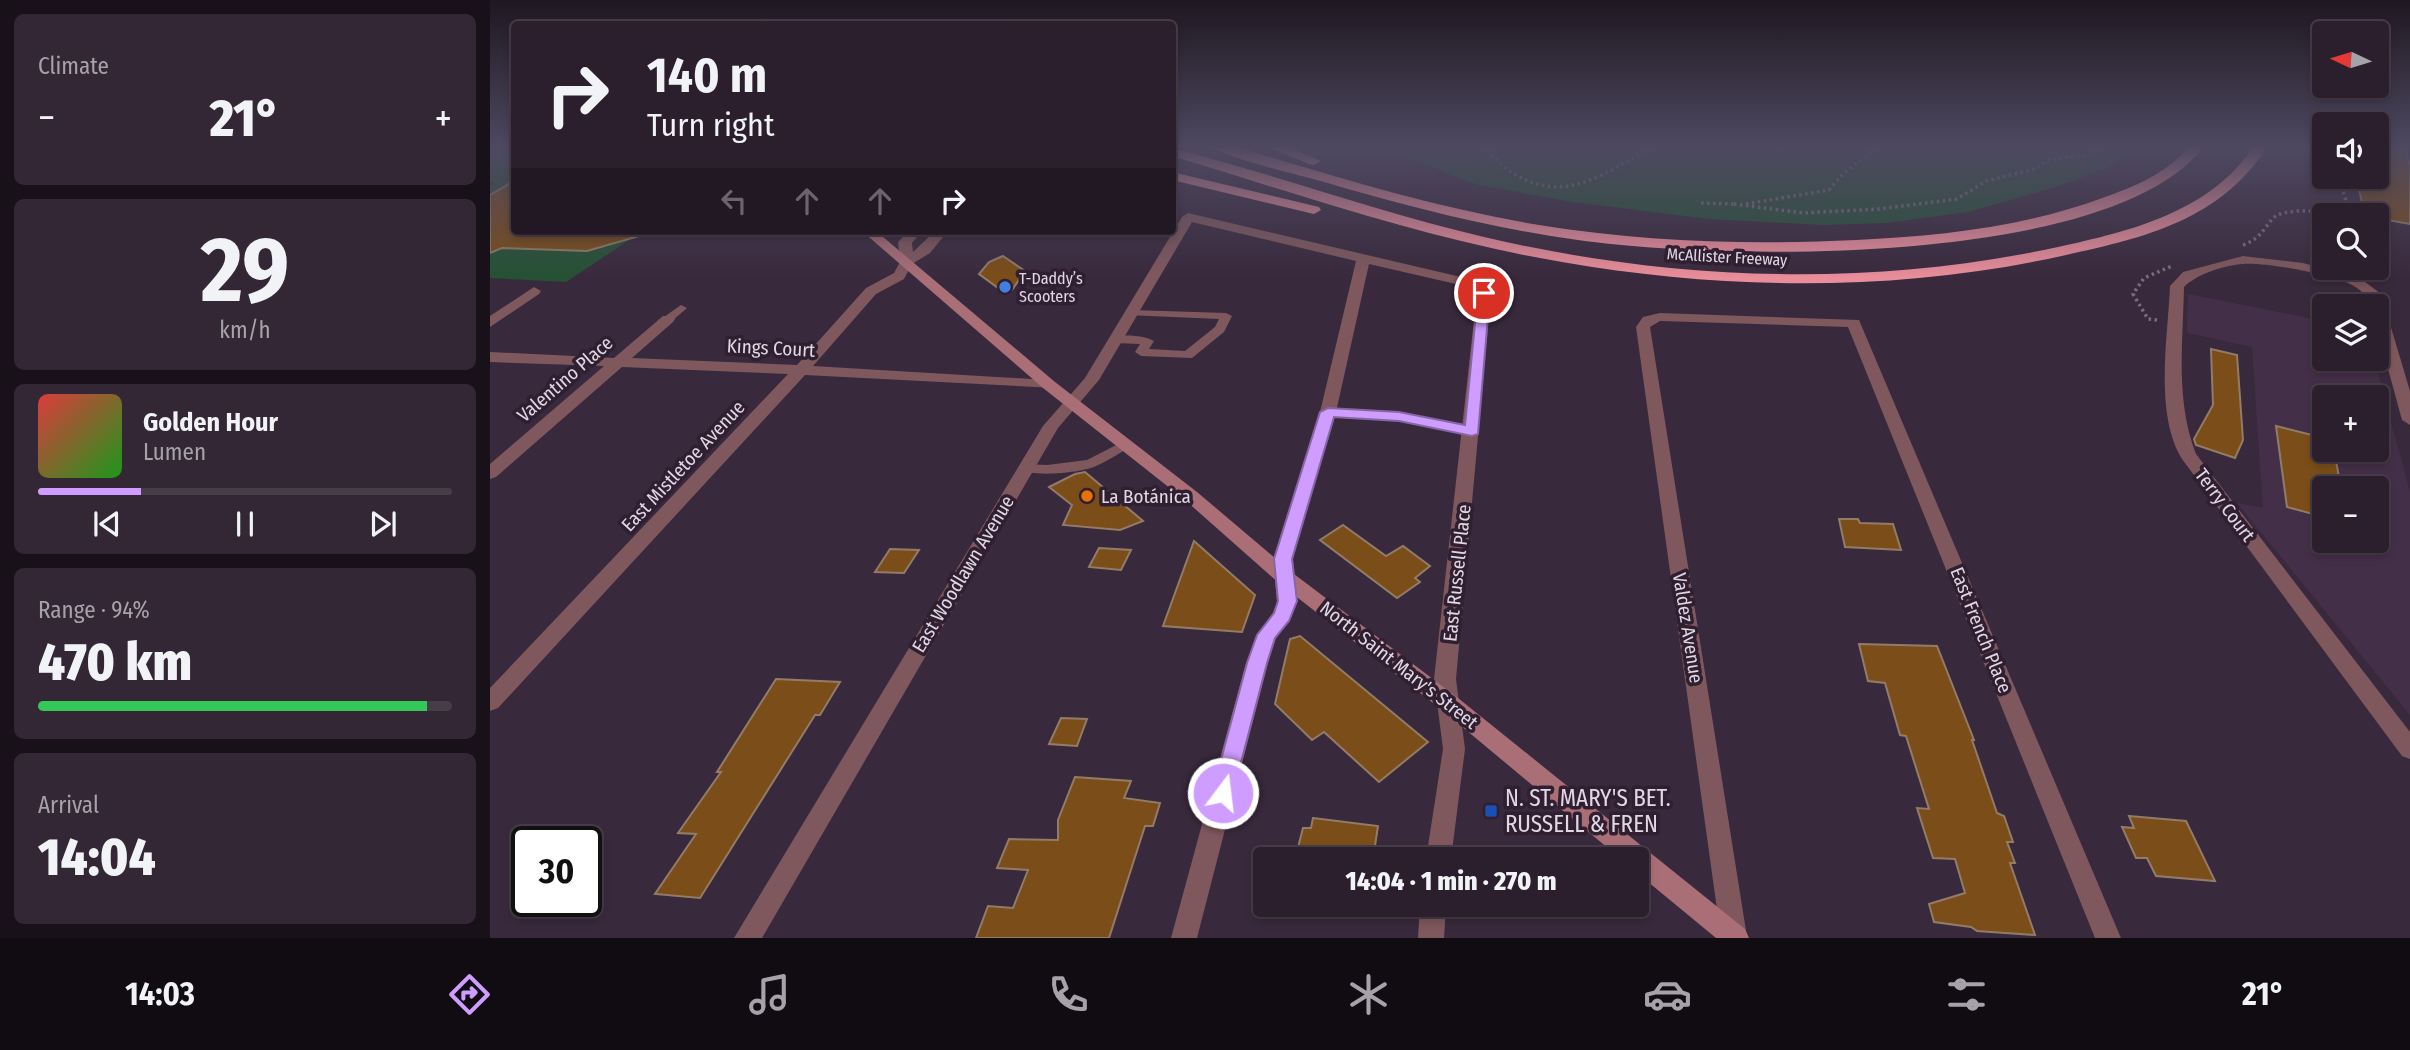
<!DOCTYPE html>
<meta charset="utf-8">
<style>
body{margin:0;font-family:"Fira Sans Condensed",sans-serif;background:#332735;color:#f1f3f6;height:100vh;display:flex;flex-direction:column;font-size:26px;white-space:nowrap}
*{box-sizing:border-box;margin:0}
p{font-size:23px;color:#a6a2aa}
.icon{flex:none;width:38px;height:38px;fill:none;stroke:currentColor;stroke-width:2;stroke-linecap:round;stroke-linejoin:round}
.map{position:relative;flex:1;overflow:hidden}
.side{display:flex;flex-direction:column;gap:14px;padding:14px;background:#181119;width:490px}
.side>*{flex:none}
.hud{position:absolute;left:21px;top:21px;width:665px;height:214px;border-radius:7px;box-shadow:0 4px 10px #0003,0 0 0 2px #473d49;background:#2b1f2d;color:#f1f3f6;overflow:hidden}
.needle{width:46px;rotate:274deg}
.tools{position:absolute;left:1822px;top:21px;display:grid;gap:14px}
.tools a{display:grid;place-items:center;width:77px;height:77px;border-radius:7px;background:#2b1f2d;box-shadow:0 4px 10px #0003,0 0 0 2px #473d49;font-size:35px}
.speed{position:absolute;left:21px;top:826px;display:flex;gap:14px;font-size:35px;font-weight:700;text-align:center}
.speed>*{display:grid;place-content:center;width:91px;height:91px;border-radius:50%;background:#2b1f2d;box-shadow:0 4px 10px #0003,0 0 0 2px #473d49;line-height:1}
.speed .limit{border:4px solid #111;border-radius:10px;background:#fff;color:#111}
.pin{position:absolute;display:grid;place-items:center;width:60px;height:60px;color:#fff;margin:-30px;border:4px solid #fff;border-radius:50%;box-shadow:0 2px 7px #0007}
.me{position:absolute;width:77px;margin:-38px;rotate:15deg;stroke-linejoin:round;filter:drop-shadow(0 0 5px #0008)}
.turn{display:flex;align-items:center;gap:24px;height:147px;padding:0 21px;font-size:32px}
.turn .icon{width:91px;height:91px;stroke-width:2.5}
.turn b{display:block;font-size:49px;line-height:60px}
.lanes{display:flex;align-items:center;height:66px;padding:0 21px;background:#0003;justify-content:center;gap:35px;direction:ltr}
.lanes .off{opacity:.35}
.big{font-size:52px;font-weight:800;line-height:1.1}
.side .card{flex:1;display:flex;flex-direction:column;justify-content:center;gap:10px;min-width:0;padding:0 24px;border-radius:10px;background:#332735}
.side .dial{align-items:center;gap:0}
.dial b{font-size:91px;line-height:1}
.song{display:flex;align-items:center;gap:21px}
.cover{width:84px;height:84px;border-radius:10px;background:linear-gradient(135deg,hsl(0 70% 55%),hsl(120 70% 35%))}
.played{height:7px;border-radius:4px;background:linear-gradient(90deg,#cf9dff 25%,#473d49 25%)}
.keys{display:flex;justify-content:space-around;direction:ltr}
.heat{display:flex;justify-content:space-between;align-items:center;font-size:38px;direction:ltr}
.charge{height:10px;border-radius:5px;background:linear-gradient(90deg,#34c759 94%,#473d49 0)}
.trip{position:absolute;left:763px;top:847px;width:396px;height:70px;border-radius:7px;background:#2b1f2d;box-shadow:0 4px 10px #0003,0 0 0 2px #473d49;font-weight:800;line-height:70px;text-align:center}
.tabs{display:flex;height:112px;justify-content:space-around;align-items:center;background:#110c12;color:#a6a2aa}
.tabs .icon{width:49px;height:49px}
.tabs .current{color:#cf9dff}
.tabs b{font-size:32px;color:#f1f3f6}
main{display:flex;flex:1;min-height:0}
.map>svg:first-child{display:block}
.built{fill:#442f48;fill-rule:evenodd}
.green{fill:#255134}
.building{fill:#7b4d18;stroke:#927c68;stroke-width:2}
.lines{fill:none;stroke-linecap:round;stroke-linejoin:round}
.path{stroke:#7b6d7e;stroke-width:3.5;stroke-dasharray:2.5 3.5;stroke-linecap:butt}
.lane{fill:#7e585d;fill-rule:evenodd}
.street{fill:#7e585d;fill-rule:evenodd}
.secondary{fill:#aa6e76;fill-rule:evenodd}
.highway{fill:#e98d9a;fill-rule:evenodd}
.route{fill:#cf9dff;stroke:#8766a6;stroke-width:2}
.shop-dot{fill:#3f7fe0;stroke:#2f1f31;stroke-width:2.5}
.food-dot{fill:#e8710a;stroke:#2f1f31;stroke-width:2.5}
.transit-dot{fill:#1a4fb4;stroke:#2f1f31;stroke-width:2.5}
.labels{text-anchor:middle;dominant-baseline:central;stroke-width:7;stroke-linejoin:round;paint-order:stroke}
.far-street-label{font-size:16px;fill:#e2d7e4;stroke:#2f1f31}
.far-poi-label{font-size:16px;fill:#e2d7e4;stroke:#2f1f31;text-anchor:start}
.street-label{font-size:19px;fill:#e2d7e4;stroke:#2f1f31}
.poi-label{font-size:19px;fill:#e2d7e4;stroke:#2f1f31;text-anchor:start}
.near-poi-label{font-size:23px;fill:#e2d7e4;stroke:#2f1f31;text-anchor:start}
</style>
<main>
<section class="side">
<div class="card"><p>Climate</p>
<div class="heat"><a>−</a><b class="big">21°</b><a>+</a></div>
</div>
<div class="card dial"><b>29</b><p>km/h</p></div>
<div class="card">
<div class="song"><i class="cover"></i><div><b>Golden Hour</b><p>Lumen</p></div></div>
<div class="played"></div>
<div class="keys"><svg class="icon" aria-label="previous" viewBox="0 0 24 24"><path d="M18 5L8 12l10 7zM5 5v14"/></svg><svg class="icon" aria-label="pause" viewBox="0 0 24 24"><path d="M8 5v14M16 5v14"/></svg><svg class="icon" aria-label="next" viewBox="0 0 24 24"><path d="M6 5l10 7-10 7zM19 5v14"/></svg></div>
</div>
<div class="card"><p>Range · 94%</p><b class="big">470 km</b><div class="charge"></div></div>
<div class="card"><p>Arrival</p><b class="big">14:04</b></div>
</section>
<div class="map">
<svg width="1920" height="938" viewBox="0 0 1920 938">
<rect width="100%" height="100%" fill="#39293c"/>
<path class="built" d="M1698,294L1834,321V359H1884L1920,492V715L1747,503L1773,508L1762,347L1697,333ZM1834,397H1886V450H1834ZM1834,488H1886V541H1834Z"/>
<g class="green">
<path d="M0,146H24V231H153L76,282L0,278V186L5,182H0Z"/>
<path d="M929,146H1652L1618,168L1565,187L1478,212L1396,223L1334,225L1219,219L1083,202L988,185L915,157Z"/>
</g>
<g class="building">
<path d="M1886,146H1914L1920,165V224L1886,218V215H1875L1866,177H1886Z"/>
<path d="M24,181V231H148L149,236L97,251L12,248L0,253V195Z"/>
<path d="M513,256L535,271L522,290L515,293L489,274L499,262Z"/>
<path d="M1721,349L1747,355L1753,440L1745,458L1706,445L1704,439L1723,405Z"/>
<path d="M1786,426L1834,438V450H1844L1851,488H1834V517L1797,507Z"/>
<path d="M595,472L653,521L630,530L573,525L582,505L559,487L585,474Z"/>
<path d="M1349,519H1368L1370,523L1403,524L1411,550L1355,547Z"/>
<path d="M853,525L896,556L913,546L940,566L925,578L930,582L907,598L830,540Z"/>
<path d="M704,541L765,595L752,632L673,626Z"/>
<path d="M609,548L641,550L631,570L599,567Z"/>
<path d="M400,549L429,550L414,573L385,572Z"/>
<path d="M810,636L938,742L889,782L834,732L822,740L785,704L800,639Z"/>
<path d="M1369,644L1447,646L1484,740H1482L1507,813L1514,816L1523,842H1517L1525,863H1520L1545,935L1487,931L1481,927L1444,922L1439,904L1475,893L1465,859L1443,858L1427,808L1439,809L1416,736L1410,735L1395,683L1378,681Z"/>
<path d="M286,679L350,682L330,715H325L210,898L165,894L206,834L188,833L231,772H227Z"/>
<path d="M571,718L597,719L587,746L559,744Z"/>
<path d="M585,777L641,781L634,798L670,803L663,826H655L619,938H486L498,906L523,908L538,870L507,868L519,839L568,840V820Z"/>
<path d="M1639,816L1696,821L1725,881L1666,876L1657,858H1646L1632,827L1644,828Z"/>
<path d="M823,818L888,826L883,859H805L813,828H821Z"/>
</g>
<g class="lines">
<g class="path">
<path d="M993,146C1002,154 1010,165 1021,172C1076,207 1115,172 1164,146"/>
<path d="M1211,203L1244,204"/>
<path d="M1244,204L1313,213L1389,209L1467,199L1496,181L1545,169L1558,160L1600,154L1614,146"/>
<path d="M1256,204L1339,190C1353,171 1371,161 1389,146"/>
<path d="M1753,245C1776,237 1777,218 1790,214C1812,207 1836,215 1858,208L1849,177"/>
<path d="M1667,320L1658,319L1643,294L1654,278L1682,266"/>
</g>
<g class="lane">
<path d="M335,231H381L386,234L381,237L339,235L335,234Z"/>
<path d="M191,305L197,308L182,321H174V317Z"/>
<path d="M641,310L736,313L742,316L734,332L702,358L651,356L645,352L650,344L625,343L619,339C628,333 655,335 664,341L659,349L695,351L725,327L729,319L637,315V311Z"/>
<path d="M838,408L909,412L982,427L989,431L982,435L909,420L833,415L831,412L833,409Z"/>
<path d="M636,440L641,441L643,444L641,447C629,453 618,461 606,466C592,473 539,478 529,468L536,464L557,465L597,460Z"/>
</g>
<g class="street">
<path d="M698,213L988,281L996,284L1001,293L966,679L975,749L961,859H936L953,749L944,679L987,293L979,287L879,264L846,412L803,559L807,602L799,621L786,638L778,663L707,938H681L756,663L767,635L783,613L787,602L783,559L830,412L866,261L702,222L609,380L568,428L272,938H244L553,426L595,378L692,217Z"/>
<path d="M419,231H432L422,243L423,252L445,231H458L440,253L422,264L414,279L386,294L323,366L559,380L567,385L565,388L315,375L8,708L0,711V688L298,374L132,367L6,477L0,479V464L114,366L0,362V352L124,358L173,316H183L185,319L183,322L142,358L307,365L376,288L404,273L410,262L408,242Z"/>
<path d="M1753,256L1813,263L1870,278L1891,294L1920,391V425L1912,420L1886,325V306H1881C1879,297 1869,288 1860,284C1839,274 1776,262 1753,264C1735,265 1707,274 1694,287C1693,343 1685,400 1706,454L1920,732V759L1912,756L1692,459C1664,413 1678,337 1680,286L1693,272Z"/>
<path d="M44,287L51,291L49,294L0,327V316Z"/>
<path d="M1170,313L1369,320L1631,938H1605L1358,327L1170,321L1160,327L1257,937L1231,938L1146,327L1153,317Z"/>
<path d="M930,905H956L954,938H928Z"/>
</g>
<path class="secondary" d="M372,231H386L565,382L707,492L804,574L968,698L1255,929L1259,938H1226L1146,872V859H1131L952,710L790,584L695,500L553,388Z"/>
<g class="highway">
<path d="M720,146H743C844,176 945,208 1049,225C1154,242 1260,245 1366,240C1450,236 1535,227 1615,197C1646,186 1677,173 1700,146H1714C1623,268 1227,260 1088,240C1001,228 915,206 831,181C809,175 734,157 720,146Z"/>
<path d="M775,146H796L831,161L824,165L819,164Z"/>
<path d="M1764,146H1778C1730,220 1657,237 1576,255C1410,292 1240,291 1072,262C939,240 811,195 682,156V148C787,175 888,212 994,237C1181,281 1379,288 1568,247C1641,231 1720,212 1764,146Z"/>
<path d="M682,172L829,207L831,210L824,214L682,180Z"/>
</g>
</g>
<linearGradient id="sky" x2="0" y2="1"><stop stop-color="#1f1721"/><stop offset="0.53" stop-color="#4e4961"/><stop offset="1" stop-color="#4e4961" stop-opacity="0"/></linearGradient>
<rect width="1920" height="278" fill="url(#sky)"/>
<path class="route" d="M994,289L1000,293L988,434L982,436L909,421L844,417L802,559L807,601L799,621L785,638L777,663L743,793L740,800L733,803L725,800L722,793L757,663L767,635L784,613L788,601L784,559L830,412L838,408L909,412L975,425L988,293Z"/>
<circle class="shop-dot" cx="515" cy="287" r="7"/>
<circle class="food-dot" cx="597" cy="496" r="7"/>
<rect class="transit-dot" x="994" y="804" width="14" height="14" rx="3.5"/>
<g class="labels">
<g class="far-street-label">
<text transform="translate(1237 257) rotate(3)">McAllister Freeway</text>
</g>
<g class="far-poi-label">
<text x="529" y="278">T-Daddy’s<tspan x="529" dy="18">Scooters</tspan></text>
</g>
<g class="street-label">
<text transform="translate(281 348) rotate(3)">Kings Court</text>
<text transform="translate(75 379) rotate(-41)">Valentino Place</text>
<text transform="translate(193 466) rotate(-47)">East Mistletoe Avenue</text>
<text transform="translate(1735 505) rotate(53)">Terry Court</text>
<text transform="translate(967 573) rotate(-84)">East Russell Place</text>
<text transform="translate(473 574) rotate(-59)">East Woodlawn Avenue</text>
<text transform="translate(1198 628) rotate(81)">Valdez Avenue</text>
<text transform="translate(1491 630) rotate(68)">East French Place</text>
<text transform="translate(909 665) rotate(38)">North Saint Mary's Street</text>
</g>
<g class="poi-label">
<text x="611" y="496">La Botánica</text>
</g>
<g class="near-poi-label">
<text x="1015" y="798">N. ST. MARY'S BET.<tspan x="1015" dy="26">RUSSELL &amp; FREN</tspan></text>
</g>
</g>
</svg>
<div class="tools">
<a><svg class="needle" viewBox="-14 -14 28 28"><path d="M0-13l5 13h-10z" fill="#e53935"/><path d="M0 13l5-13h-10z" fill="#a6a2aa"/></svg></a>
<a><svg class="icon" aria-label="sound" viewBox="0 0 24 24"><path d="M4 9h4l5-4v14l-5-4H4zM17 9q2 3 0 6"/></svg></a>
<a><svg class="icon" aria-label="search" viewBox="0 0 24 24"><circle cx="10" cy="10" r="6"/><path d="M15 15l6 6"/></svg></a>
<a><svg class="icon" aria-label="layers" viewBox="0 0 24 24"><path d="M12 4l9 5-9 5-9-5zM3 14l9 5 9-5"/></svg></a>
<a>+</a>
<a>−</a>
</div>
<div class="speed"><div class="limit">30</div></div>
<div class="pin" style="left:994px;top:293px;background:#d93025"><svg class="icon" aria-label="arrive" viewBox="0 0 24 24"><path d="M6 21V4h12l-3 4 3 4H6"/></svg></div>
<svg class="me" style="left:733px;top:793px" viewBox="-20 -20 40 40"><circle r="17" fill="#cf9dff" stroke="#fff" stroke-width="3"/><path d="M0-11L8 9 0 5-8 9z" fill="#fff"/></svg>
<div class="trip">14:04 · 1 min · 270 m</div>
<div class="hud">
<div class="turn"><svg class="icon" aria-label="right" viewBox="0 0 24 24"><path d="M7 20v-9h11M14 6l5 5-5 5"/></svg><div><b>140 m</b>Turn right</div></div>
<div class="lanes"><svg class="icon off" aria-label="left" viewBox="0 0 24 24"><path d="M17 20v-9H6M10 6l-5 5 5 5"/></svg><svg class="icon off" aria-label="ahead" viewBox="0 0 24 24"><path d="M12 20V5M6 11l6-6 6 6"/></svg><svg class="icon off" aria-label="ahead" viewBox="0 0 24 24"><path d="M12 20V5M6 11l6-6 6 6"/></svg><svg class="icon" aria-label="right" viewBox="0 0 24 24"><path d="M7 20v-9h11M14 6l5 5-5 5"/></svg></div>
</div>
</div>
</main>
<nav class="tabs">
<b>14:03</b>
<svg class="icon current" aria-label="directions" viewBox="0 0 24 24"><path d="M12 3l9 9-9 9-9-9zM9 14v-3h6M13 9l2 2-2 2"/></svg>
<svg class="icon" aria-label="music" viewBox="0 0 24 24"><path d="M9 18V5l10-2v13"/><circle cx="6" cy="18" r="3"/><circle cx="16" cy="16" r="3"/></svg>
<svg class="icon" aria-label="phone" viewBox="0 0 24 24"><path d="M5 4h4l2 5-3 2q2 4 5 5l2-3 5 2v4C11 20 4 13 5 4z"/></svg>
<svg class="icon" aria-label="climate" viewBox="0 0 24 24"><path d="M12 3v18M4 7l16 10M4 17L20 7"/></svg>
<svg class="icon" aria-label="car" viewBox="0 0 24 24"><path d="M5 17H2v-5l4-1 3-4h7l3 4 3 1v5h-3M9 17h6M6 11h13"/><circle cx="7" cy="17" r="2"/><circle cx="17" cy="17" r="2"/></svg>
<svg class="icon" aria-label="filters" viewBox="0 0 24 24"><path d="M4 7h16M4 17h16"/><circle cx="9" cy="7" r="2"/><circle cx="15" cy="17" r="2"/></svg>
<b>21°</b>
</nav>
